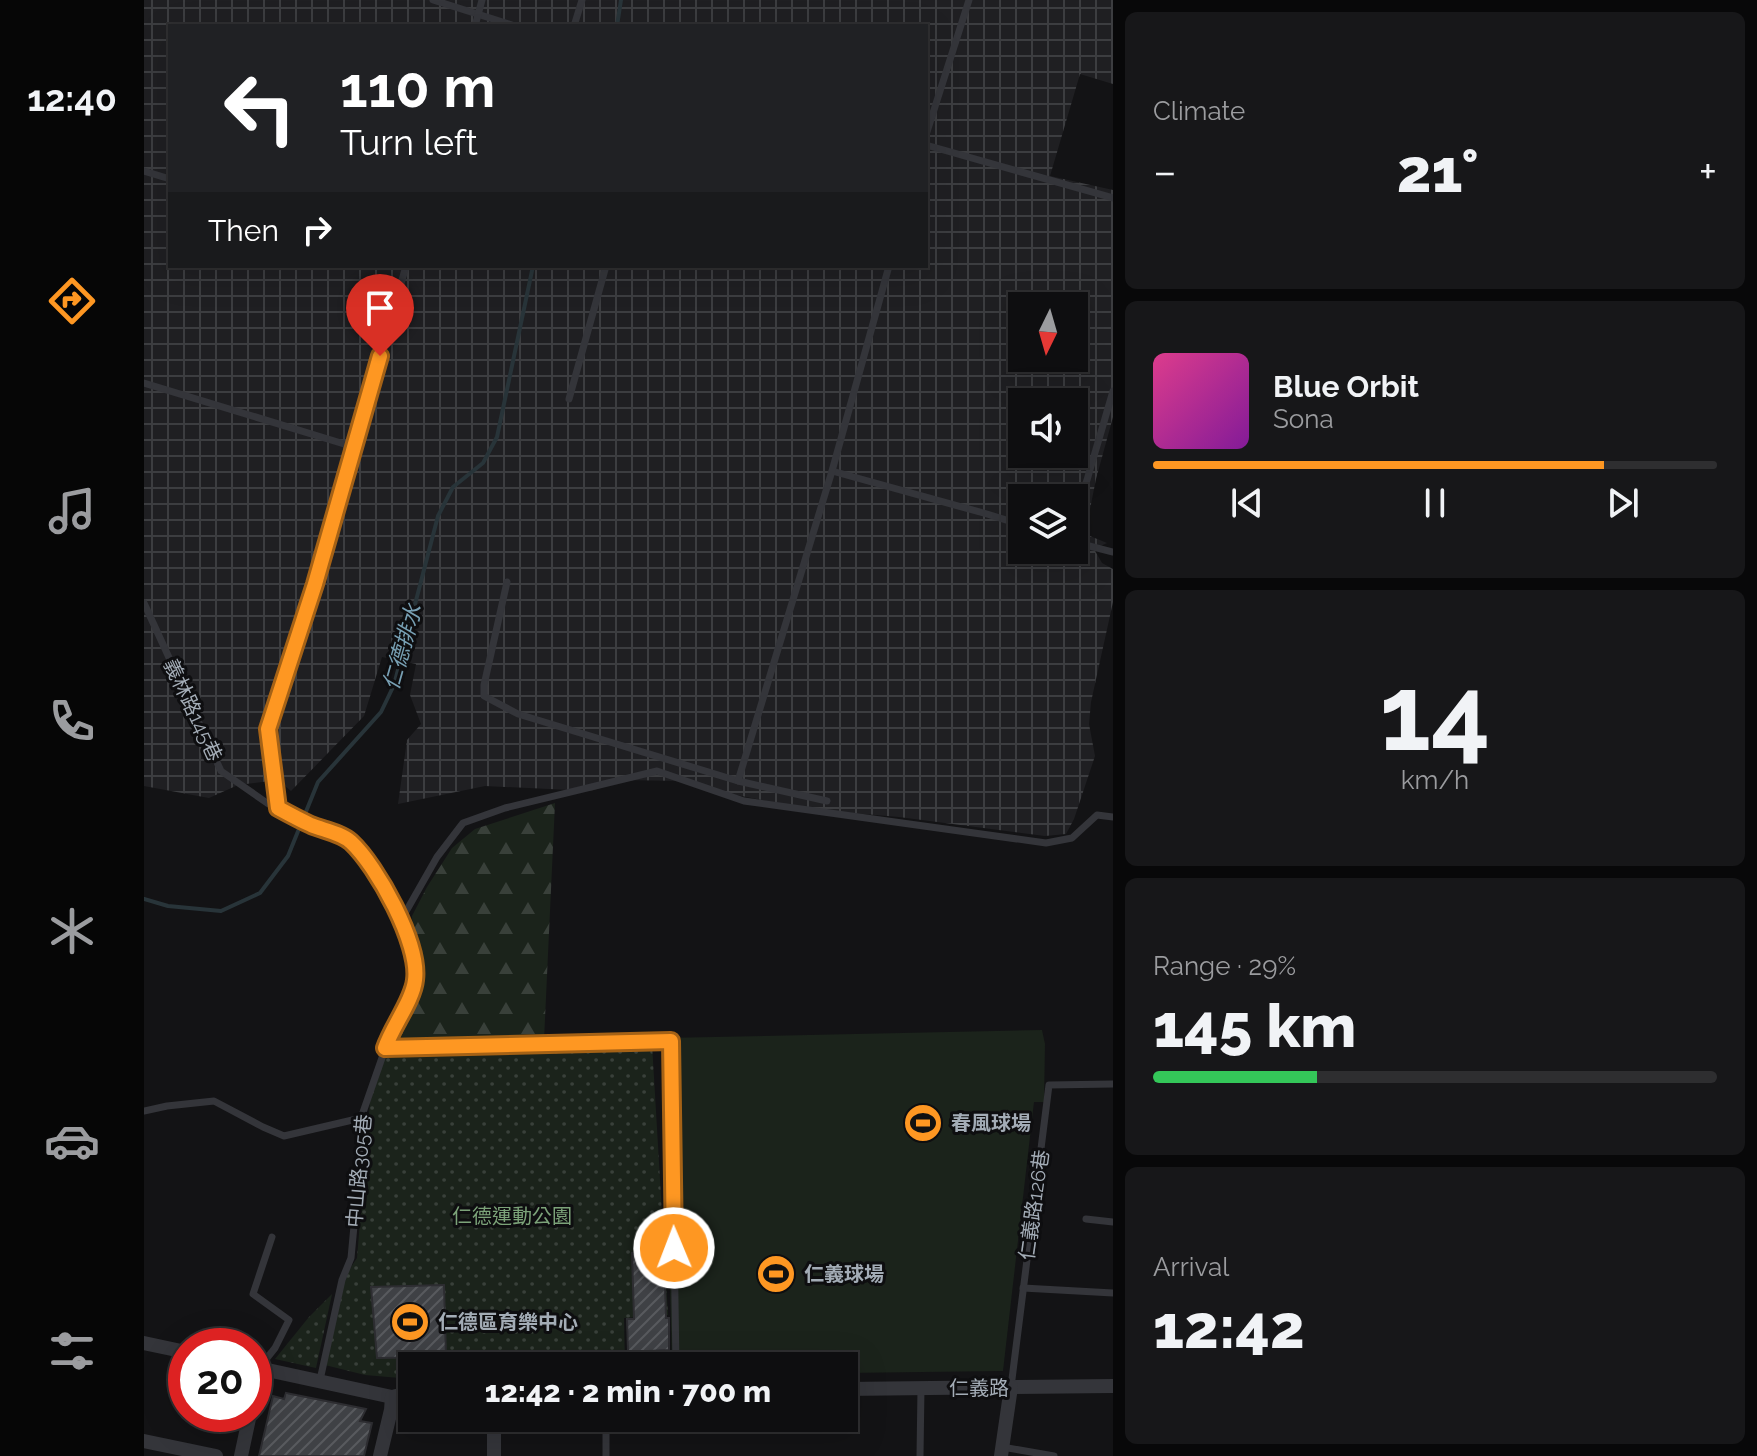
<!DOCTYPE html>
<meta charset="utf-8">
<style>
body{margin:0;font-family:Raleway,"Noto Sans TC",sans-serif;background:#171719;color:#f1f3f6;height:100vh;display:flex;flex-direction:column;font-size:30px;white-space:nowrap}
*{box-sizing:border-box;margin:0}
p{font-size:26px;color:#9b9c9f}
.icon{flex:none;width:44px;height:44px;fill:none;stroke:currentColor;stroke-width:2;stroke-linecap:round;stroke-linejoin:round}
.map{position:relative;flex:1;overflow:hidden}
.sheet{display:flex;flex-direction:column;gap:12px;padding:12px;background:#080809;width:644px}
.sheet>*{flex:none}
.hud{position:absolute;left:24px;top:24px;width:760px;height:244px;border-radius:0px;box-shadow:0 8px 32px #0002,0 0 0 2px #2e2e30;background:#202124;color:#fff;overflow:hidden}
.needle{width:52px;rotate:185deg}
.tools{position:absolute;left:864px;top:292px;display:grid;gap:16px}
.tools a{display:grid;place-items:center;width:80px;height:80px;border-radius:0px;background:#0e0e10;box-shadow:0 8px 32px #0002,0 0 0 2px #2e2e30;font-size:40px}
.speed{position:absolute;left:24px;top:1328px;display:flex;gap:16px;font-size:40px;font-weight:700;text-align:center}
.speed>*{display:grid;place-content:center;width:104px;height:104px;border-radius:50%;background:#0e0e10;box-shadow:0 8px 32px #0002,0 0 0 2px #2e2e30;line-height:1}
.speed .limit{border:12px solid #d22;background:#fff;color:#111}
.pin{position:absolute;display:grid;place-items:center;width:68px;height:68px;color:#fff;margin:-82px -34px;border-radius:50% 50% 50% 0;rotate:-45deg;box-shadow:0 0 8px #0007}
.pin .icon{rotate:45deg}
.me{position:absolute;width:88px;margin:-44px;rotate:359deg;stroke-linejoin:round;filter:drop-shadow(0 0 6px #0008)}
.turn{display:flex;align-items:center;gap:28px;height:168px;padding:0 40px;font-size:36px}
.turn .icon{width:104px;height:104px;stroke-width:2.5}
.turn b{display:block;font-size:56px;line-height:68px}
.then{display:flex;align-items:center;height:76px;padding:0 40px;background:#0003;gap:16px;font-size:30px}
.big{font-size:60px;font-weight:800;line-height:1.1}
.sheet .widget{flex:1;display:flex;flex-direction:column;justify-content:center;gap:12px;min-width:0;padding:0 28px;border-radius:12px;background:#171719}
.sheet .dial{align-items:center;gap:0}
.dial b{font-size:104px;line-height:1}
.song{display:flex;align-items:center;gap:24px}
.cover{width:96px;height:96px;border-radius:12px;background:linear-gradient(135deg,hsl(330 70% 55%),hsl(290 70% 35%))}
.played{height:8px;border-radius:4px;background:linear-gradient(90deg,#fe9722 80%,#2e2e30 80%)}
.keys{display:flex;justify-content:space-around;direction:ltr}
.heat{display:flex;justify-content:space-between;align-items:center;font-size:44px;direction:ltr}
.charge{height:12px;border-radius:6px;background:linear-gradient(90deg,#34c759 29%,#2e2e30 0)}
.trip{position:absolute;left:254px;top:1352px;width:460px;height:80px;border-radius:0px;background:#0e0e10;box-shadow:0 8px 32px #0002,0 0 0 2px #2e2e30;font-weight:800;line-height:80px;text-align:center}
main{display:flex;flex:1;min-height:0}
.tabs{display:flex;flex-direction:column;width:144px;justify-content:space-around;align-items:center;background:#060606;color:#9b9c9f}
.tabs .icon{width:56px;height:56px}
.tabs .active{color:#fe9722}
.tabs b{font-size:36px;color:#f1f3f6}
.map>svg:first-child{display:block}
.industrial{fill:url(#industrial-grid);fill-rule:evenodd}
.green{fill:#1b231b}
.forest{fill:url(#forest-firs)}
.park{fill:url(#park-dots)}
.lines{fill:none;stroke-linecap:round;stroke-linejoin:round}
.stream{stroke:#283439;stroke-width:4}
.building{fill:url(#building-hatch);stroke:#2d2d31;stroke-width:2}
.lane{stroke:#34353a;stroke-width:7}
.street{stroke:#34353a;stroke-width:14}
.route-casing{stroke:#a56216;stroke-width:20}
.route{stroke:#fe9722;stroke-width:14}
.labels{text-anchor:middle;dominant-baseline:central;stroke-width:6;stroke-linejoin:round;paint-order:stroke}
.street-label{font-size:20px;fill:#a3acb6;stroke:#0e0e10}
.poi-label{font-size:20px;font-weight:bold;fill:#a3acb6;stroke:#0e0e10;text-anchor:start}
.park-label{font-size:20px;fill:#7ca379;stroke:#0e0e10}
.water-label{font-size:22px;font-style:italic;fill:#78a0b4;stroke:#0e0e10}
</style>
<main>
<nav class="tabs">
<b>12:40</b>
<svg class="icon active" aria-label="directions" viewBox="0 0 24 24"><path d="M12 3l9 9-9 9-9-9zM9 14v-3h6M13 9l2 2-2 2"/></svg>
<svg class="icon" aria-label="music" viewBox="0 0 24 24"><path d="M9 18V5l10-2v13"/><circle cx="6" cy="18" r="3"/><circle cx="16" cy="16" r="3"/></svg>
<svg class="icon" aria-label="phone" viewBox="0 0 24 24"><path d="M5 4h4l2 5-3 2q2 4 5 5l2-3 5 2v4C11 20 4 13 5 4z"/></svg>
<svg class="icon" aria-label="climate" viewBox="0 0 24 24"><path d="M12 3v18M4 7l16 10M4 17L20 7"/></svg>
<svg class="icon" aria-label="car" viewBox="0 0 24 24"><path d="M5 17H2v-5l4-1 3-4h7l3 4 3 1v5h-3M9 17h6M6 11h13"/><circle cx="7" cy="17" r="2"/><circle cx="17" cy="17" r="2"/></svg>
<svg class="icon" aria-label="filters" viewBox="0 0 24 24"><path d="M4 7h16M4 17h16"/><circle cx="9" cy="7" r="2"/><circle cx="15" cy="17" r="2"/></svg>
</nav>
<div class="map">
<svg width="969" height="1456" viewBox="0 0 969 1456">
<defs>
<pattern id="industrial-grid" width="8" height="8" patternUnits="userSpaceOnUse" patternTransform="scale(2)"><rect width="8" height="8" fill="#1f1f22"/><path d="M0 4h8M4 0v8" fill="none" stroke="#3c3d40"/></pattern>
<pattern id="forest-firs" width="22" height="20" patternUnits="userSpaceOnUse" patternTransform="scale(2)"><rect width="22" height="20" fill="#1b231b"/><path d="M5 1l3.5 6h-7zM16 11l3.5 6h-7z" fill="#39403a"/></pattern>
<pattern id="park-dots" width="8" height="8" patternUnits="userSpaceOnUse" patternTransform="scale(2)"><rect width="8" height="8" fill="#1b231b"/><path d="M2 2h.1M6 6h.1" fill="none" stroke="#39403a" stroke-width="1.8" stroke-linecap="round"/></pattern>
<pattern id="building-hatch" width="6" height="6" patternUnits="userSpaceOnUse" patternTransform="scale(2)"><rect width="6" height="6" fill="#3f4145"/><path d="M-1 1l2-2M0 6l6-6M5 7l2-2" fill="none" stroke="#585a5e"/></pattern>
</defs>
<rect width="100%" height="100%" fill="#131315"/>
<path class="industrial" d="M0,0H969V84L936,74L906,176L969,190V417L952,479L941,534L963,543L950,549L958,563L969,569V602L947,702L945,724L951,756L930,819L922,834L901,836L755,817L661,809L578,792L537,781L479,780L447,791L341,786L254,804L263,740L277,724L266,695L272,664L238,657L220,716L147,791L134,780L94,785L65,798L0,786ZM26,26H782V266H26ZM878,306H930V358H878ZM878,402H930V454H878ZM878,498H930V550H878Z"/>
<path class="green" d="M898,1030L901,1044L900,1102H890L859,1371L700,1373V1366H528L520,1038Z"/>
<path class="forest" d="M411,803L400,1040L252,1038L272,982L268,916L283,887L308,848L331,829Z"/>
<g class="park">
<path d="M508,1044L524,1315L480,1318L481,1366H268V1379L221,1375L177,1364L195,1285L213,1258L227,1090L245,1047Z"/>
<path d="M188,1294L172,1368L131,1359L165,1317Z"/>
</g>
<g class="lines">
<g class="stream">
<path d="M473,26L477,0"/>
<path d="M0,899L24,906L77,911L116,893L144,856L174,782L237,712L250,685L294,516L309,487L339,463L353,437L389,266"/>
</g>
</g>
<g class="building">
<path d="M520,1251L522,1318H525V1350L484,1352L483,1319H490L488,1253Z"/>
<path d="M300,1285L302,1357L233,1358L227,1287Z"/>
<path d="M142,1393L222,1409L216,1421L228,1423L220,1456H115L129,1396L140,1399Z"/>
</g>
<g class="lines">
<g class="lane">
<path d="M289,0L371,26"/>
<path d="M331,26L338,0"/>
<path d="M430,26L438,0"/>
<path d="M782,135L825,0"/>
<path d="M782,145L969,198"/>
<path d="M0,171L26,179"/>
<path d="M0,383L210,447"/>
<path d="M425,399L462,266"/>
<path d="M688,471L843,514L878,525"/>
<path d="M930,515L943,480L969,391"/>
<path d="M930,542L969,552"/>
<path d="M363,582L340,685V696L374,714L594,781L683,801"/>
<path d="M0,603L77,771L123,803L167,824L206,840L235,877L265,937L270,961L271,981L262,1005L247,1032L217,1118L215,1172L207,1258L198,1280L176,1380"/>
<path d="M594,781L688,471L745,266"/>
<path d="M134,808L124,729L171,584L262,266"/>
<path d="M256,922L293,857L319,823L361,808L513,771L600,801L902,843L928,838L953,815L969,817"/>
<path d="M241,1048L527,1041L532,1366"/>
<path d="M0,1111L23,1106L70,1101L119,1127L140,1136L217,1118"/>
<path d="M942,1219L969,1222"/>
<path d="M879,1288L969,1293"/>
<path d="M115,1368L131,1348L145,1320L109,1294L128,1237"/>
<path d="M867,1387L905,1085L969,1084"/>
<path d="M462,1418V1456"/>
<path d="M858,1447L910,1456"/>
<path d="M776,1456L777,1388"/>
</g>
<g class="street">
<path d="M0,1343L42,1352"/>
<path d="M110,1367L248,1397"/>
<path d="M700,1389L969,1386"/>
<path d="M110,1393L115,1368"/>
<path d="M350,1418V1456"/>
<path d="M0,1441L72,1456"/>
<path d="M97,1456L106,1414"/>
<path d="M236,1456L247,1410L248,1397L268,1392"/>
<path d="M857,1456L867,1387"/>
</g>
</g>
<g class="lines">
<defs>
<path id="route" d="M236,356L171,584L124,729L134,808C145,814 156,820 167,825C179,830 197,833 207,842C233,866 276,944 271,980C269,1000 248,1027 241,1048L527,1041L530,1248"/>
</defs>
<use href="#route" class="route-casing"/>
<use href="#route" class="route"/>
</g>
<defs>
<symbol id="stadium-disc" viewBox="-11 -11 22 22"><circle r="9.5" fill="#fe9722" stroke="#0e0e10"/><path d="M0-5a6.5 5 0 1 0 0 10a6.5 5 0 1 0 0-10ZM-3.5-1.8h7v3.6h-7Z" fill="#111"/></symbol>
</defs>
<g fill-rule="evenodd">
<use href="#stadium-disc" x="757" y="1101" width="44" height="44"/>
<use href="#stadium-disc" x="610" y="1252" width="44" height="44"/>
<use href="#stadium-disc" x="244" y="1300" width="44" height="44"/>
</g>
<g class="labels">
<g class="street-label">
<text transform="translate(49 710) rotate(65)">義林路145巷</text>
<text transform="translate(215 1171) rotate(-85)">中山路305巷</text>
<text transform="translate(890 1205) rotate(-82)">仁義路126巷</text>
<text x="835" y="1388">仁義路</text>
</g>
<g class="poi-label">
<text x="807" y="1123">春風球場</text>
<text x="660" y="1274">仁義球場</text>
<text x="294" y="1322">仁德區育樂中心</text>
</g>
<g class="park-label">
<text x="368" y="1216">仁德運動公園</text>
</g>
<g class="water-label">
<text transform="translate(258 647) rotate(-74)">仁德排水</text>
</g>
</g>
</svg>
<div class="tools">
<a><svg class="needle" viewBox="-14 -14 28 28"><path d="M0-13l5 13h-10z" fill="#e53935"/><path d="M0 13l5-13h-10z" fill="#9b9c9f"/></svg></a>
<a><svg class="icon" aria-label="sound" viewBox="0 0 24 24"><path d="M4 9h4l5-4v14l-5-4H4zM17 9q2 3 0 6"/></svg></a>
<a><svg class="icon" aria-label="layers" viewBox="0 0 24 24"><path d="M12 4l9 5-9 5-9-5zM3 14l9 5 9-5"/></svg></a>
</div>
<div class="speed"><div class="limit">20</div></div>
<div class="pin" style="left:236px;top:356px;background:#d93025"><svg class="icon" aria-label="arrive" viewBox="0 0 24 24"><path d="M6 21V4h12l-3 4 3 4H6"/></svg></div>
<svg class="me" style="left:530px;top:1248px" viewBox="-20 -20 40 40"><circle r="17" fill="#fe9722" stroke="#fff" stroke-width="3"/><path d="M0-11L8 9 0 5-8 9z" fill="#fff"/></svg>
<div class="trip">12:42 · 2 min · 700 m</div>
<div class="hud">
<div class="turn"><svg class="icon" aria-label="left" viewBox="0 0 24 24"><path d="M17 20v-9H6M10 6l-5 5 5 5"/></svg><div><b>110 m</b>Turn left</div></div>
<div class="then">Then<svg class="icon" aria-label="right" viewBox="0 0 24 24"><path d="M7 20v-9h11M14 6l5 5-5 5"/></svg></div>
</div>
</div>
<section class="sheet">
<div class="widget"><p>Climate</p>
<div class="heat"><a>−</a><b class="big">21°</b><a>+</a></div>
</div>
<div class="widget">
<div class="song"><i class="cover"></i><div><b>Blue Orbit</b><p>Sona</p></div></div>
<div class="played"></div>
<div class="keys"><svg class="icon" aria-label="previous" viewBox="0 0 24 24"><path d="M18 5L8 12l10 7zM5 5v14"/></svg><svg class="icon" aria-label="pause" viewBox="0 0 24 24"><path d="M8 5v14M16 5v14"/></svg><svg class="icon" aria-label="next" viewBox="0 0 24 24"><path d="M6 5l10 7-10 7zM19 5v14"/></svg></div>
</div>
<div class="widget dial"><b>14</b><p>km/h</p></div>
<div class="widget"><p>Range · 29%</p><b class="big">145 km</b><div class="charge"></div></div>
<div class="widget"><p>Arrival</p><b class="big">12:42</b></div>
</section>
</main>
